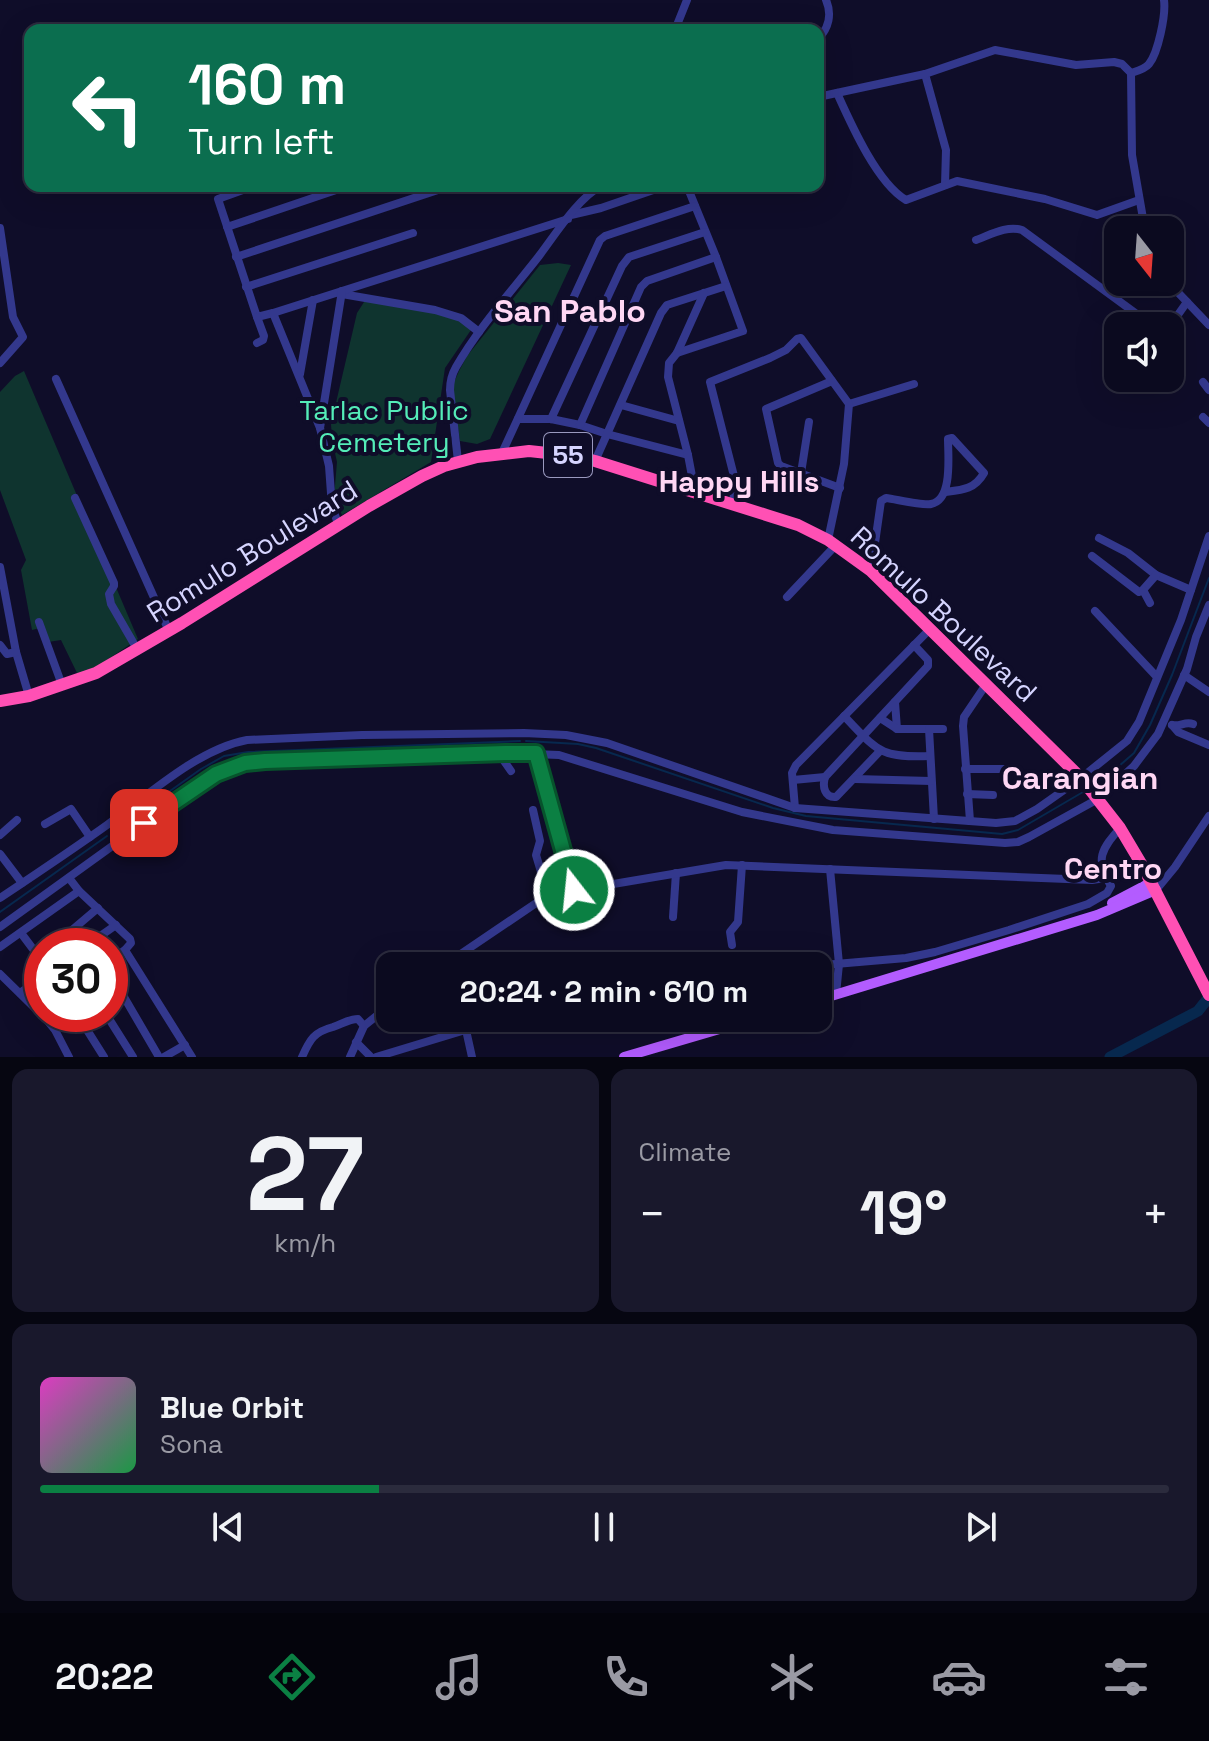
<!DOCTYPE html>
<meta charset="utf-8">
<style>
body{margin:0;font-family:"Space Grotesk",sans-serif;background:#19182c;color:#f1f3f6;height:100vh;display:flex;flex-direction:column;font-size:30px;white-space:nowrap}
*{box-sizing:border-box;margin:0}
p{font-size:26px;color:#9a9aa4}
.icon{flex:none;width:44px;height:44px;fill:none;stroke:currentColor;stroke-width:2;stroke-linecap:round;stroke-linejoin:round}
.map{position:relative;height:1057px;overflow:hidden}
.panel{display:flex;flex-direction:column;gap:12px;padding:12px;background:#060611;flex:1}
.panel>*{flex:none}
.guide{position:absolute;left:24px;top:24px;width:800px;height:168px;border-radius:16px;box-shadow:0 8px 32px #0002,0 0 0 2px #2b2b3d;background:#0b6e4f;color:#fff;overflow:hidden}
.needle{width:52px;rotate:163deg}
.tools{position:absolute;left:1104px;top:216px;display:grid;gap:16px}
.tools a{display:grid;place-items:center;width:80px;height:80px;border-radius:16px;background:#0b0a1f;box-shadow:0 8px 32px #0002,0 0 0 2px #2b2b3d;font-size:40px}
.speed{position:absolute;left:24px;top:928px;display:flex;gap:16px;font-size:40px;font-weight:700;text-align:center}
.speed>*{display:grid;place-content:center;width:104px;height:104px;border-radius:50%;background:#0b0a1f;box-shadow:0 8px 32px #0002,0 0 0 2px #2b2b3d;line-height:1}
.speed .limit{border:12px solid #d22;background:#fff;color:#111}
.pin{position:absolute;display:grid;place-items:center;width:68px;height:68px;color:#fff;margin:-34px;border-radius:16px;box-shadow:0 4px 12px #0006}
.me{position:absolute;width:88px;margin:-44px;rotate:344deg;stroke-linejoin:round;filter:drop-shadow(0 0 6px #0008)}
.turn{display:flex;align-items:center;gap:28px;height:168px;padding:0 32px;font-size:36px}
.turn .icon{width:104px;height:104px;stroke-width:2.5}
.turn b{display:block;font-size:56px;line-height:68px}
.big{font-size:60px;font-weight:600;line-height:1.1}
.panel .widget{flex:1;display:flex;flex-direction:column;justify-content:center;gap:12px;min-width:0;padding:0 28px;border-radius:16px;background:#19182c}
.panel .dial{align-items:center;gap:0}
.dial b{font-size:104px;line-height:1}
.song{display:flex;align-items:center;gap:24px}
.cover{width:96px;height:96px;border-radius:12px;background:linear-gradient(135deg,hsl(310 70% 55%),hsl(140 70% 35%))}
.played{height:8px;border-radius:4px;background:linear-gradient(90deg,#0b8043 30%,#2b2b3d 30%)}
.keys{display:flex;justify-content:space-around;direction:ltr}
.heat{display:flex;justify-content:space-between;align-items:center;font-size:44px;direction:ltr}
.panel .tiles{flex:1;display:grid;gap:12px;grid-template-columns:1fr 1fr}
.widget:last-child{grid-column:span 2}
.trip{position:absolute;left:376px;top:952px;width:456px;height:80px;border-radius:16px;background:#0b0a1f;box-shadow:0 8px 32px #0002,0 0 0 2px #2b2b3d;font-weight:600;line-height:80px;text-align:center}
.dock{display:flex;height:128px;justify-content:space-around;align-items:center;background:#04040c;color:#9a9aa4}
.dock .icon{width:56px;height:56px}
.dock .selected{color:#0b8043}
.dock b{font-size:36px;color:#f1f3f6}
.map>svg:first-child{display:block}
.green{fill:#0f342f}
.lines{fill:none;stroke-linecap:round;stroke-linejoin:round}
.stream{stroke:#07284e;stroke-width:2}
.river{stroke:#07284e;stroke-width:11}
.minor{stroke:#33388d;stroke-width:8}
.major{stroke:#b35cff;stroke-width:10}
.highway{stroke:#ff50b4;stroke-width:12}
.route-casing{stroke:#07532c;stroke-width:20}
.route{stroke:#0b8043;stroke-width:14}
.labels{text-anchor:middle;dominant-baseline:central;stroke-width:8;stroke-linejoin:round;paint-order:stroke}
.shield{fill:#0f0d29;stroke:#9a99bf;stroke-width:2}
.shield-label{font-size:26px;font-weight:bold;fill:#d6d5ff}
.park-label{font-size:28px;fill:#54ecb8;stroke:#0f0d29}
.street-label{font-size:28px;fill:#d6d5ff;stroke:#0f0d29}
.neighbourhood-label{font-size:30px;font-weight:bold;fill:#ffd7f4;stroke:#0f0d29}
.quarter-label{font-size:32px;font-weight:bold;fill:#ffd7f4;stroke:#0f0d29}
</style>
<div class="map">
<svg width="1209" height="1057" viewBox="0 0 1209 1057">
<rect width="100%" height="100%" fill="#0f0d29"/>
<g class="green">
<path d="M558,263L571,265L490,439L477,444L460,441L452,387L459,371L467,356L540,265Z"/>
<path d="M366,299L463,319L473,327L445,368L431,462L342,515L334,497L337,462L332,440L331,424L357,313Z"/>
<path d="M24,371L138,639L101,664L78,675L61,640L48,642L44,627L32,630L21,570L26,560L0,490V392L15,376Z"/>
</g>
<g class="lines">
<g class="stream">
<path d="M526,741L578,744L596,748L773,808L806,816L1002,834L1018,830L1083,792"/>
<path d="M1093,785L1111,773L1134,753L1150,725L1172,675L1209,578"/>
<path d="M115,830L201,769L224,756L248,752L520,741"/>
<path d="M0,912L107,836"/>
</g>
<path class="river" d="M1110,1057L1198,1011L1209,997"/>
<g class="minor">
<path d="M675,30L687,0"/>
<path d="M818,39C829,28 832,14 826,0"/>
<path d="M1131,73C1137,71 1145,69 1149,64C1158,53 1166,15 1164,0"/>
<path d="M925,74L946,150L945,185"/>
<path d="M837,93C851,124 877,183 906,200L957,181L1045,199L1097,215L1139,200"/>
<path d="M818,97L925,74L995,50L1076,65L1114,62L1122,64L1131,73L1132,155L1145,230"/>
<path d="M254,186L218,199L257,317L273,313"/>
<path d="M571,215L601,208L665,186"/>
<path d="M227,227L348,186"/>
<path d="M0,228L13,317L23,337L0,363"/>
<path d="M976,240C990,235 1007,225 1022,230L1153,326"/>
<path d="M236,257L450,186"/>
<path d="M1168,282L1209,325"/>
<path d="M246,287L413,233"/>
<path d="M342,294L435,310L461,318L479,332"/>
<path d="M1170,326L1187,302"/>
<path d="M1170,338L1174,340"/>
<path d="M257,343L263,340L264,336L257,317"/>
<path d="M677,353L743,331L716,257L687,186"/>
<path d="M300,374L313,300"/>
<path d="M56,379L169,631"/>
<path d="M832,381L766,409L778,463L781,466L840,488"/>
<path d="M1203,382L1209,390"/>
<path d="M849,404L914,384"/>
<path d="M621,405L679,421"/>
<path d="M1203,417L1209,423"/>
<path d="M518,419H551L580,425L607,434L688,455"/>
<path d="M551,419L622,266L629,257L705,232"/>
<path d="M580,425L641,287L647,281L716,257"/>
<path d="M320,428L273,313L568,219"/>
<path d="M502,453L600,240L605,236L695,206"/>
<path d="M458,461L450,390C450,382 452,374 456,367C479,327 511,292 539,256C555,235 578,198 601,186"/>
<path d="M595,461L661,313L667,305L726,286"/>
<path d="M801,473L809,422"/>
<path d="M695,492L688,455L668,377L669,363L677,353L704,293"/>
<path d="M75,498L114,583V586L109,594L111,604L137,649"/>
<path d="M733,503L735,480L710,382L770,358L786,350L797,339L801,338L849,404L844,464L828,540"/>
<path d="M339,526L332,507L329,466L320,428L342,291"/>
<path d="M1099,538L1128,553L1156,575L1191,590"/>
<path d="M1092,556L1139,592L1142,591L1156,575"/>
<path d="M0,567L16,652L29,696"/>
<path d="M871,571L881,501L886,498C895,499 923,506 931,504C953,500 948,456 948,439L952,438L984,473C975,489 963,490 946,492"/>
<path d="M1143,590L1150,603"/>
<path d="M787,597L836,545"/>
<path d="M1095,611L1157,677"/>
<path d="M39,622L62,685"/>
<path d="M0,645L7,654L16,652"/>
<path d="M1184,675L1209,692"/>
<path d="M895,702L897,729"/>
<path d="M844,716C878,751 879,758 930,756"/>
<path d="M880,718L897,729H929L934,819"/>
<path d="M1172,725L1178,732L1209,745"/>
<path d="M1172,725C1180,727 1185,721 1193,724"/>
<path d="M929,729H943"/>
<path d="M880,751L836,797C825,798 822,787 825,777L928,666V660L914,645"/>
<path d="M505,753L504,761L511,771"/>
<path d="M536,753L574,890"/>
<path d="M965,769H1005"/>
<path d="M855,779L931,781"/>
<path d="M793,780L825,777"/>
<path d="M967,794L993,795"/>
<path d="M795,808L792,773L796,765L930,629"/>
<path d="M533,810L540,841L536,855L548,895"/>
<path d="M970,821L963,726L964,717L987,683"/>
<path d="M45,824L71,809L90,837"/>
<path d="M0,835L17,820"/>
<path d="M0,854L22,883"/>
<path d="M830,869L839,964L836,994"/>
<path d="M69,878L79,891L130,939L131,943L125,950L110,960"/>
<path d="M1156,890L1175,867L1209,816"/>
<path d="M0,898C36,874 72,850 107,825C147,796 198,749 247,740L362,735L524,733L566,735L607,743L795,808L996,823L1015,821L1037,809L1081,778L1127,741L1139,722L1181,620L1209,536"/>
<path d="M673,917L676,873"/>
<path d="M0,927L183,795L216,774L245,763L265,761L505,753L559,755L742,812L833,830L1005,843L1018,842L1029,837L1098,799L1134,766L1158,734L1187,669L1196,637L1209,605"/>
<path d="M21,933L42,961"/>
<path d="M732,945L730,932L738,922L742,865"/>
<path d="M49,946L65,936L98,908"/>
<path d="M86,946L116,925"/>
<path d="M0,947L79,891"/>
<path d="M125,950L192,1057"/>
<path d="M443,966L548,895L726,865L1092,880L1105,878"/>
<path d="M812,966L906,958L935,952L1009,930L1088,904L1107,893L1111,886C1094,859 1102,849 1120,828"/>
<path d="M110,973L159,1057"/>
<path d="M0,974L47,1020L55,1030L69,1057"/>
<path d="M20,993L42,977"/>
<path d="M77,1014L104,1057"/>
<path d="M106,1014L133,1057"/>
<path d="M466,1030L472,1057"/>
<path d="M356,1042L371,1057"/>
<path d="M164,1057L185,1045"/>
<path d="M302,1057C310,1039 314,1032 333,1027C342,1024 349,1019 358,1019L364,1026"/>
<path d="M350,1057L364,1026L390,1005"/>
<path d="M376,1057L505,1018"/>
</g>
<g class="major">
<path d="M1112,903L1152,882"/>
<path d="M818,1000L1097,915L1156,890"/>
<path d="M624,1057L757,1018"/>
</g>
<path class="highway" d="M0,701L29,696L96,673L182,623L369,506L422,476L444,466L477,457L529,451L575,456L595,461L798,525L828,540L871,571L1081,778L1120,828L1142,865L1209,995"/>
</g>
<g class="lines">
<defs>
<path id="route" d="M144,823L216,774L245,763L265,761L505,753H536L574,890"/>
</defs>
<use href="#route" class="route-casing"/>
<use href="#route" class="route"/>
</g>
<g class="labels">
<rect class="shield" x="544" y="433" width="48" height="44" rx="6"/>
<g class="shield-label">
<text x="568" y="455">55</text>
</g>
<g class="park-label">
<text x="384" y="410">Tarlac Public<tspan x="384" dy="32">Cemetery</tspan></text>
</g>
<g class="street-label">
<text transform="translate(252 551) rotate(-32)">Romulo Boulevard</text>
<text transform="translate(944 614) rotate(43)">Romulo Boulevard</text>
</g>
<g class="neighbourhood-label">
<text x="739" y="481">Happy Hills</text>
<text x="1113" y="868">Centro</text>
</g>
<g class="quarter-label">
<text x="570" y="311">San Pablo</text>
<text x="1080" y="778">Carangian</text>
</g>
</g>
</svg>
<div class="tools">
<a><svg class="needle" viewBox="-14 -14 28 28"><path d="M0-13l5 13h-10z" fill="#e53935"/><path d="M0 13l5-13h-10z" fill="#9a9aa4"/></svg></a>
<a><svg class="icon" aria-label="sound" viewBox="0 0 24 24"><path d="M4 9h4l5-4v14l-5-4H4zM17 9q2 3 0 6"/></svg></a>
</div>
<div class="speed"><div class="limit">30</div></div>
<div class="pin" style="left:144px;top:823px;background:#d93025"><svg class="icon" aria-label="arrive" viewBox="0 0 24 24"><path d="M6 21V4h12l-3 4 3 4H6"/></svg></div>
<svg class="me" style="left:574px;top:890px" viewBox="-20 -20 40 40"><circle r="17" fill="#0b8043" stroke="#fff" stroke-width="3"/><path d="M0-11L8 9 0 5-8 9z" fill="#fff"/></svg>
<div class="trip">20:24 · 2 min · 610 m</div>
<div class="guide">
<div class="turn"><svg class="icon" aria-label="left" viewBox="0 0 24 24"><path d="M17 20v-9H6M10 6l-5 5 5 5"/></svg><div><b>160 m</b>Turn left</div></div>
</div>
</div>
<section class="panel">
<div class="tiles">
<div class="widget dial"><b>27</b><p>km/h</p></div>
<div class="widget"><p>Climate</p>
<div class="heat"><a>−</a><b class="big">19°</b><a>+</a></div>
</div>
<div class="widget">
<div class="song"><i class="cover"></i><div><b>Blue Orbit</b><p>Sona</p></div></div>
<div class="played"></div>
<div class="keys"><svg class="icon" aria-label="previous" viewBox="0 0 24 24"><path d="M18 5L8 12l10 7zM5 5v14"/></svg><svg class="icon" aria-label="pause" viewBox="0 0 24 24"><path d="M8 5v14M16 5v14"/></svg><svg class="icon" aria-label="next" viewBox="0 0 24 24"><path d="M6 5l10 7-10 7zM19 5v14"/></svg></div>
</div>
</div>
</section>
<nav class="dock">
<b>20:22</b>
<svg class="icon selected" aria-label="directions" viewBox="0 0 24 24"><path d="M12 3l9 9-9 9-9-9zM9 14v-3h6M13 9l2 2-2 2"/></svg>
<svg class="icon" aria-label="music" viewBox="0 0 24 24"><path d="M9 18V5l10-2v13"/><circle cx="6" cy="18" r="3"/><circle cx="16" cy="16" r="3"/></svg>
<svg class="icon" aria-label="phone" viewBox="0 0 24 24"><path d="M5 4h4l2 5-3 2q2 4 5 5l2-3 5 2v4C11 20 4 13 5 4z"/></svg>
<svg class="icon" aria-label="climate" viewBox="0 0 24 24"><path d="M12 3v18M4 7l16 10M4 17L20 7"/></svg>
<svg class="icon" aria-label="car" viewBox="0 0 24 24"><path d="M5 17H2v-5l4-1 3-4h7l3 4 3 1v5h-3M9 17h6M6 11h13"/><circle cx="7" cy="17" r="2"/><circle cx="17" cy="17" r="2"/></svg>
<svg class="icon" aria-label="filters" viewBox="0 0 24 24"><path d="M4 7h16M4 17h16"/><circle cx="9" cy="7" r="2"/><circle cx="15" cy="17" r="2"/></svg>
</nav>
